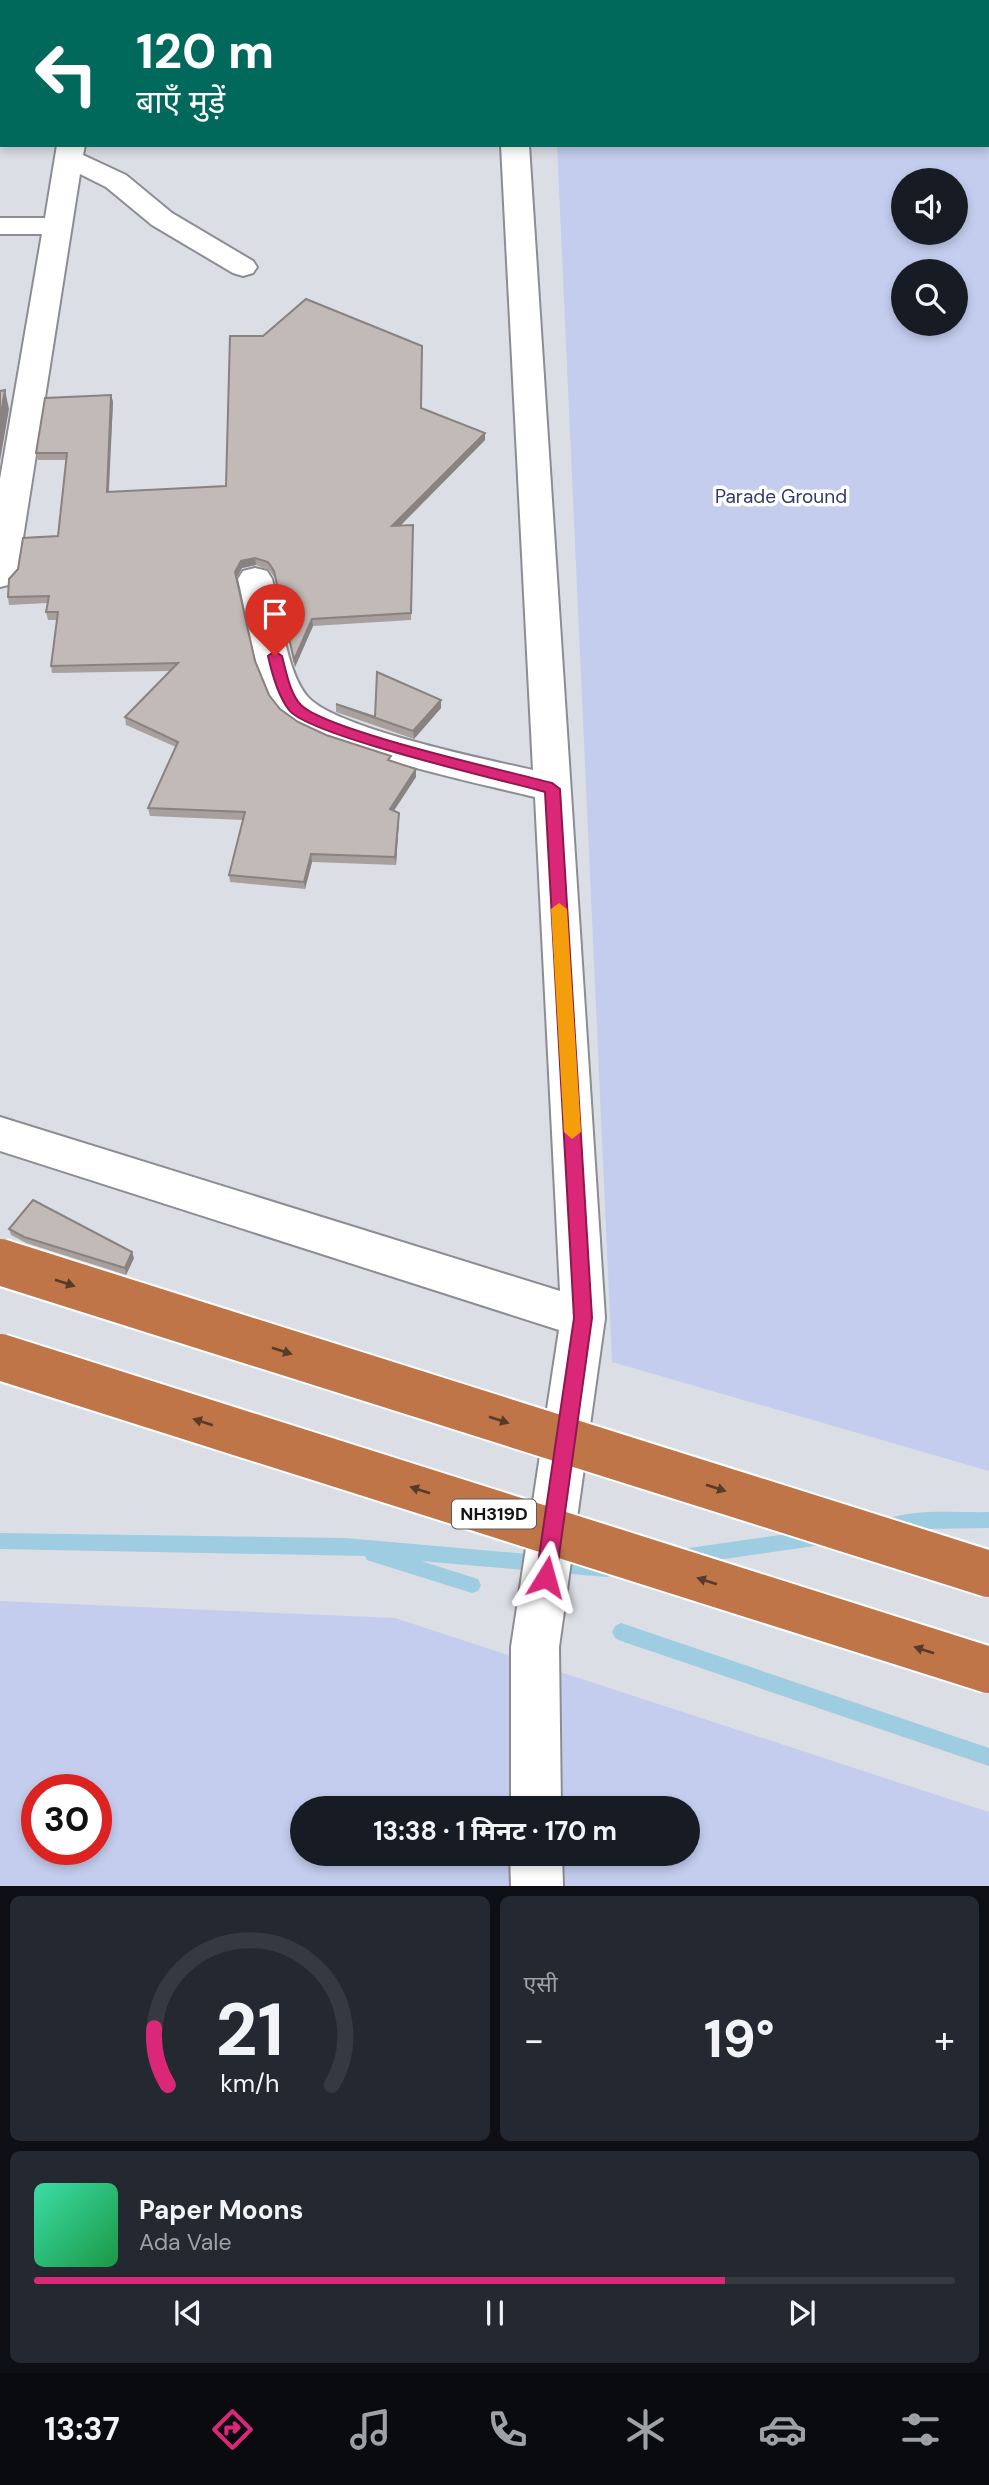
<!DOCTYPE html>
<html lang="hi">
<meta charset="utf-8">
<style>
body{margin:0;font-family:"DM Sans","Noto Sans Devanagari",sans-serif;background:#242831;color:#f1f3f6;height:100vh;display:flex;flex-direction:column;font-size:26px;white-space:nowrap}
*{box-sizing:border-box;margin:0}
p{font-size:23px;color:#9ea1a6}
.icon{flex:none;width:38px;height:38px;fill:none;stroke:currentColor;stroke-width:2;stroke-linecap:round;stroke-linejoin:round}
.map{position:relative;height:1886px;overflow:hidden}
.drawer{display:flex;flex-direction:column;gap:10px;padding:10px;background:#0d0f14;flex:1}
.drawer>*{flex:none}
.top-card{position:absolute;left:0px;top:0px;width:990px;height:147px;box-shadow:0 4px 10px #0003;background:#00695c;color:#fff;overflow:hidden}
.tools{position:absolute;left:891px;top:168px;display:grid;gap:14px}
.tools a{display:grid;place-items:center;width:77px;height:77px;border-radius:50%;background:#171b24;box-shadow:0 4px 10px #0003;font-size:35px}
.speed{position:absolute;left:21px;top:1774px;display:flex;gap:14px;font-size:35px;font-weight:700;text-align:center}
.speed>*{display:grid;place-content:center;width:91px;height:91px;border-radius:50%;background:#171b24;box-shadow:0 4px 10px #0003;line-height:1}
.speed .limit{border:10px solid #d22;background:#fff;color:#111}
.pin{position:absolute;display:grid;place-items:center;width:60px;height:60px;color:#fff;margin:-72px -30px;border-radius:50% 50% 50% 0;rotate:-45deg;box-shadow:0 0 7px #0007}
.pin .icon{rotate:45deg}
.me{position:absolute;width:77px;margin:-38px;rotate:8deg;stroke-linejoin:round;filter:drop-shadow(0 0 5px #0008)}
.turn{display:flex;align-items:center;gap:24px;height:147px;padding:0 21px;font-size:32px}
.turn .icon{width:91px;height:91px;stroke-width:2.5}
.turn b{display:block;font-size:49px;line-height:60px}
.big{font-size:52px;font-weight:700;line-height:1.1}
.drawer .tile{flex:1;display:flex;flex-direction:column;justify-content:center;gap:10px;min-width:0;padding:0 24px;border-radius:10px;background:#242831}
.drawer .dial{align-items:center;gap:0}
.dial svg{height:182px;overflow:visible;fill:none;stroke:#363941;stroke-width:7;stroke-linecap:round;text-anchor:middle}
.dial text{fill:#f1f3f6;stroke:none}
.song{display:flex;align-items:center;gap:21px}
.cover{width:84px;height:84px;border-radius:10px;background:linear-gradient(135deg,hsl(160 70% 55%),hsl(140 70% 35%))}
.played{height:7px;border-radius:4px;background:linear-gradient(90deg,#db2777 75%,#363941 75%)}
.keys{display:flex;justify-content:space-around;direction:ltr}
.heat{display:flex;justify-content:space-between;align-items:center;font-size:38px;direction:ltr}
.drawer .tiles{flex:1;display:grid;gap:10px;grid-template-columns:1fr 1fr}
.tile:last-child{grid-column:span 2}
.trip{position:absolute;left:290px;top:1796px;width:410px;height:70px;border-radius:35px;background:#171b24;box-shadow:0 4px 10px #0003;font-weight:700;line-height:70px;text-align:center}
.dock{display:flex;height:112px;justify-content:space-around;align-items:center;background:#090b0e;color:#9ea1a6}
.dock .icon{width:49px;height:49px}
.dock .selected{color:#db2777}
.dock b{font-size:32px;color:#f1f3f6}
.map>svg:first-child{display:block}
.green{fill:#c4cdee;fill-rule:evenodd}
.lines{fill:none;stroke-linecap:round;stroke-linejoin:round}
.stream{fill:#9ecce1;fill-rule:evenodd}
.minor-casing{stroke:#8c8d94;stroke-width:4}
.major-casing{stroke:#fff;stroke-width:4}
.minor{fill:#fff;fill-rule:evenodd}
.major{fill:#d9ac91;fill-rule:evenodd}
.highway-bridge-casing{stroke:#fff;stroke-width:50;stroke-linecap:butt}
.highway-bridge{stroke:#bf7548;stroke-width:46}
.wall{fill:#a7a09d}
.shaded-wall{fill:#888280}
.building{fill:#c2bab7;stroke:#888280;stroke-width:2}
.oneway{fill:#583b2b}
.route{fill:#db2777;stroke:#8e194d;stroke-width:2}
.slow{fill:#f59e0b}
.labels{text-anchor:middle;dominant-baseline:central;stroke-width:7;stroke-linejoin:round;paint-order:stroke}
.shield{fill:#fff;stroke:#5a5b5d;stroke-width:2}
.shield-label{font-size:18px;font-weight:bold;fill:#141517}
.park-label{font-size:19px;fill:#31396b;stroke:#fff}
</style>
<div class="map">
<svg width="989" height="1887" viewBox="0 0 989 1887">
<rect width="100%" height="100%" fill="#dcdee5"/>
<g class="green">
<path d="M989,111V1471L612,1362L557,145H989ZM903,180H956V233H903ZM903,271H956V324H903Z"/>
<path d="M0,1601L395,1618L989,1812V1886H0ZM37,1790H96V1850H37ZM303,1808H688V1853H303Z"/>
</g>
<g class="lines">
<g class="stream">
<path d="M989,1512V1528L924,1529L890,1534L884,1532L881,1526L884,1520C916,1508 956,1513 989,1512Z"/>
<path d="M821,1529L827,1531L830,1537L827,1543L821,1545L682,1565L676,1563L673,1557L676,1551L682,1549Z"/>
<path d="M0,1533L345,1538L607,1561L613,1563L616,1569L613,1575L607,1577L421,1561L478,1579L481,1585L478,1591L472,1593L373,1562L367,1560L365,1556L0,1549Z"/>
<path d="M621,1623L989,1748V1766L621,1641L615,1638L612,1632L615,1626Z"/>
</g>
<defs>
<g id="minor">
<path d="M0,0H19L2,2V9Z"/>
<path d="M422,0H448L422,2Z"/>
<rect x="521" y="0" width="26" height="2"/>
<path d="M57,145H85L83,155L126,175L172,213L253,261L257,267L253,273L243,276L233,273L152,225L106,187L80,174L17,576L12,584L0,587V479L42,234H0V218H45Z"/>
<path d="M501,145H529L605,1318L559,1647L561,1808H511V1647L559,1330L0,1151V1117L560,1291L535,797C485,785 312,748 283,715C252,680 249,622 238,579L243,571L255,568L267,571L272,579C280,611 286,671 307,696C333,728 488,760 533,770Z"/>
<path d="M510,1853H562L563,1887H511Z"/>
</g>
<rect id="major" x="0" y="8" width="2" height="16"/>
</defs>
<use href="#minor" class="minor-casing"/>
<use href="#major" class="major-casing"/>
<use href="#minor" class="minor"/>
<use href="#major" class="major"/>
<defs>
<g id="highway-bridge">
<path d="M0,1262L989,1574"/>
<path d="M0,1357L989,1670"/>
</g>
</defs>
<use href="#highway-bridge" class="highway-bridge-casing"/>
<use href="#highway-bridge" class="highway-bridge"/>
</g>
<g class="wall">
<path d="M111,395L113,402L109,492L226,486L421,408L485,440L400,526L413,525L411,620L313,626L295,667L275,578L269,570L256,565L242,568L236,579L255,661L269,695L280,709L298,722L326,735L392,761L416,777L394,811L399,813V820L396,865L312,862L305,889L230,882L229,875L243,820L150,816L148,808L176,747L126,725L125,717L171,671L52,673L51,666L57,620H48L46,612L48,603L9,605L8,597L58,536L66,460H38L36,453Z"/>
<path d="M441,700V708L414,739L336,712V704L375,717Z"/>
<path d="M9,1229L134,1258L126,1275L26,1243L11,1235Z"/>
</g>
<g class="shaded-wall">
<path d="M5,390L9,409L0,461V420Z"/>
<path d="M111,395L113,402L108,500L107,492Z"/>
<path d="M485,433V440L392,534V526Z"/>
<path d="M255,558L256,565L242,568L235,580V572L241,561Z"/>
<path d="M312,619L313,626L295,667L294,660Z"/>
<path d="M441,700V708L414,739L413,731Z"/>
<path d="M416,769V777L390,816V809Z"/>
<path d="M399,813V820L396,865L395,857Z"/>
<path d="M311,854L312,862L305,889L304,882Z"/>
<path d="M132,1252L134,1258L126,1275L125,1268Z"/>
</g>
<g class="building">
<path d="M544,0H889V2H543Z"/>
<path d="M306,299L422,346L421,408L485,433L392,526L413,525L411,613L312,619L294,660L274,571L268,562L255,558L241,561L235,572L255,661L269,695L280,709L298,722L326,735L391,756L388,760L416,769L390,809L399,813L395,857L311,854L304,882L229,875L245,812L148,808L178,742L125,717L178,663L51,666L58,612H46L49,596L8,597L9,579L18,569L23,538L58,536L67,453H36L45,398L111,395L107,492L226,486L230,336H263Z"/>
<path d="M5,390L0,420V391Z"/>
<path d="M377,672L441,700L413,731L336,704L375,717Z"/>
<path d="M33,1200L132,1252L125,1268L24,1237L9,1229Z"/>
</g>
<defs><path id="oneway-solid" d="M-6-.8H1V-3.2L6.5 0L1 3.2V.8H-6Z" transform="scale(1.75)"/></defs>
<g class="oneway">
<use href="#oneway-solid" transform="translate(65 1283) rotate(18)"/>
<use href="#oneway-solid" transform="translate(282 1351) rotate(18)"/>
<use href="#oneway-solid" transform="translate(499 1420) rotate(18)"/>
<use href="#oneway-solid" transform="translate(203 1422) rotate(-162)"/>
<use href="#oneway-solid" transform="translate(716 1488) rotate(18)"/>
<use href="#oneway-solid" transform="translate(420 1490) rotate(-162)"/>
<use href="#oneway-solid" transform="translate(707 1581) rotate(-162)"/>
<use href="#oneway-solid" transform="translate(924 1650) rotate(-162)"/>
</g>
<path class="route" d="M275,651L282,656C286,671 290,694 301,705C327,731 507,771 552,783L560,789L592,1318L556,1577L553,1584L546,1587L539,1584L536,1577L574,1318L545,792C503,780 309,736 289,710C278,696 272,674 268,656Z"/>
<path class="slow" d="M559,903L567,909L581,1132L572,1139L564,1132L551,909Z"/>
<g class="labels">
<rect class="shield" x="452" y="1499.5" width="84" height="29" rx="5"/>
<g class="shield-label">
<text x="494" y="1514">NH319D</text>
</g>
<g class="park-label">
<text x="781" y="496">Parade Ground</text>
</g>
</g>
</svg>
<div class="tools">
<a><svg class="icon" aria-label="sound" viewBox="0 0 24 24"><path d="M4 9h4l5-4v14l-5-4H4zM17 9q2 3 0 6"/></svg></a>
<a><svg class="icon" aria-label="search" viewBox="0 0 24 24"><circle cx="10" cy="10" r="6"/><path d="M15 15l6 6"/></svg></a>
</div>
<div class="speed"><div class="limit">30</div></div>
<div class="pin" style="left:275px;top:656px;background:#d93025"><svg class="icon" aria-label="arrive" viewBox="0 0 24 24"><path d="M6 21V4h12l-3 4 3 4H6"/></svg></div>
<svg class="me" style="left:546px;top:1577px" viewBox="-20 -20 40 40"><path d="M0-17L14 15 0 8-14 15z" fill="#db2777" stroke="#fff" stroke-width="4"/></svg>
<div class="trip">13:38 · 1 मिनट · 170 m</div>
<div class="top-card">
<div class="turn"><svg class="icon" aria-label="left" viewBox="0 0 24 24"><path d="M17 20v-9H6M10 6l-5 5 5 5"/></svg><div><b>120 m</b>बाएँ मुड़ें</div></div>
</div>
</div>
<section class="drawer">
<div class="tiles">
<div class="tile dial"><svg viewBox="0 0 100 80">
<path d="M14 69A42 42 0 1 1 86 69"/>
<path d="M14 69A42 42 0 0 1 8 44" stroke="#db2777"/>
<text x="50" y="56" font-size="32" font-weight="700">21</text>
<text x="50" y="72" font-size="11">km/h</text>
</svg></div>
<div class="tile"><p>एसी</p>
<div class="heat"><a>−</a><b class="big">19°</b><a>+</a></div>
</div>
<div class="tile">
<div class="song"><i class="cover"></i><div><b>Paper Moons</b><p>Ada Vale</p></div></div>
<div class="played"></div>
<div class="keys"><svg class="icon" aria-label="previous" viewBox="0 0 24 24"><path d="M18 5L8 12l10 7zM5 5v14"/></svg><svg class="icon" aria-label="pause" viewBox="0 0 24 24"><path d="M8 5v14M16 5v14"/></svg><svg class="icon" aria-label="next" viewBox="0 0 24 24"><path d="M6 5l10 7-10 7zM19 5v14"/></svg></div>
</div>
</div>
</section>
<nav class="dock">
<b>13:37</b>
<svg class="icon selected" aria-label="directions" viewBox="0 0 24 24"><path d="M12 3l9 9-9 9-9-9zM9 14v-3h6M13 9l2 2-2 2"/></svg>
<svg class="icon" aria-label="music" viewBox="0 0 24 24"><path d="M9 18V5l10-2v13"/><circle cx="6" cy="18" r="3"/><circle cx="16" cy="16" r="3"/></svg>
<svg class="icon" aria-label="phone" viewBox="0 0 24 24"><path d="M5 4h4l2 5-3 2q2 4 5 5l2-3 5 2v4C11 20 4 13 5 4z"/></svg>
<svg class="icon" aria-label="climate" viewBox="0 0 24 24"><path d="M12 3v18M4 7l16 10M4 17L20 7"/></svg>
<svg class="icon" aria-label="car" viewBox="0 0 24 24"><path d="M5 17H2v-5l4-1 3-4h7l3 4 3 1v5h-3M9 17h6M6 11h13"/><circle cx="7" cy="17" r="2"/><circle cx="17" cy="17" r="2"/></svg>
<svg class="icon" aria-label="filters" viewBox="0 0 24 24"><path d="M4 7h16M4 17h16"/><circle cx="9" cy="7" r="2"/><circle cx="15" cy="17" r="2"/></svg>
</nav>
